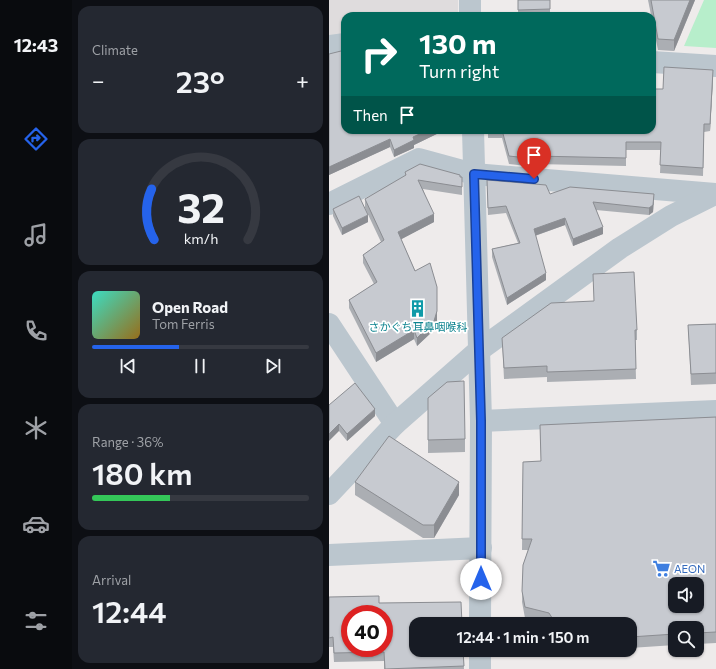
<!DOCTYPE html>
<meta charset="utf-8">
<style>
body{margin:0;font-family:Commissioner,"Noto Sans JP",sans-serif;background:#242831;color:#f1f3f6;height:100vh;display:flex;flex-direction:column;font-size:15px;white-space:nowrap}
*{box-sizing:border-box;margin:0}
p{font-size:13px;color:#9ea1a6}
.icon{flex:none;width:22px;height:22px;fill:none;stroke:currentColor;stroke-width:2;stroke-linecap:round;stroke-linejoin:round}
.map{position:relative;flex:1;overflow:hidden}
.panel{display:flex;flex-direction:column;gap:6px;padding:6px;background:#0d0f14;width:257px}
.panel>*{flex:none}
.guide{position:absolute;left:12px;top:12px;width:315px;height:122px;border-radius:12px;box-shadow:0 1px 3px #0004;background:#00695c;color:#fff;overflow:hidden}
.controls{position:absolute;left:339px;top:577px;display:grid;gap:8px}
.controls a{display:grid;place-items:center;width:36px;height:36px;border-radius:8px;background:#171b24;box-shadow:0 1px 3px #0004;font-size:20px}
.speed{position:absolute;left:12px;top:605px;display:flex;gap:8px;font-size:20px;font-weight:700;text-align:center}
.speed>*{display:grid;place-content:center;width:52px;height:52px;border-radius:50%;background:#171b24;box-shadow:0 1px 3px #0004;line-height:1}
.speed .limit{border:6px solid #d22;background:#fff;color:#111}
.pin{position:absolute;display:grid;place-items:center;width:34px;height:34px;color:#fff;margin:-41px -17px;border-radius:50% 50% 50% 0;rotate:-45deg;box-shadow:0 0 4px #0007}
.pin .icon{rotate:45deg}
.me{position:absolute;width:44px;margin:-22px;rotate:0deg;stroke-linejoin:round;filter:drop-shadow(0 0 3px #0008)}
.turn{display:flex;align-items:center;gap:14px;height:84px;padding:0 12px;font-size:18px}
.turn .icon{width:52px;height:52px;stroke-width:2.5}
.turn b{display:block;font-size:28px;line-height:34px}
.then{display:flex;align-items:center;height:38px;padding:0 12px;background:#0003;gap:8px;font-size:15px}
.big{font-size:30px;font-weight:600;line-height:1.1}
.panel .widget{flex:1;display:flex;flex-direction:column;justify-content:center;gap:6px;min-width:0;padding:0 14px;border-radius:12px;background:#242831}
.panel .dial{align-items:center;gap:0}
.dial svg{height:104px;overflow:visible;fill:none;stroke:#363941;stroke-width:7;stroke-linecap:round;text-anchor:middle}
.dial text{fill:#f1f3f6;stroke:none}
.song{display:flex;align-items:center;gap:12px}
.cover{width:48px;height:48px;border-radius:6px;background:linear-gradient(135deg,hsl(170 70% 55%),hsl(40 70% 35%))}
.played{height:4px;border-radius:2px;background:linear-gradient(90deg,#2563eb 40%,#363941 40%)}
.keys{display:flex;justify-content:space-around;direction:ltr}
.heat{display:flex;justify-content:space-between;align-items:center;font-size:22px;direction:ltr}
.charge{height:6px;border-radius:3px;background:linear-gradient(90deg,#34c759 36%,#363941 0)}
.trip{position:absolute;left:80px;top:617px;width:228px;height:40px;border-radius:12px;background:#171b24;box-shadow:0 1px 3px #0004;font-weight:600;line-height:40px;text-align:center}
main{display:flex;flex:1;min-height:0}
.tabs{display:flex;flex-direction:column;width:72px;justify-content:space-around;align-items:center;background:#090b0e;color:#9ea1a6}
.tabs .icon{width:28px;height:28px}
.tabs .active{color:#2563eb}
.tabs b{font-size:18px;color:#f1f3f6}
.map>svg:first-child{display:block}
.education{fill:#dfdcdd}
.green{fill:#b7eecb}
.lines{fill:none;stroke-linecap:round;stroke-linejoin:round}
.minor{stroke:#bbc6ce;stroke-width:22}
.wall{fill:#abaeb3}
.shaded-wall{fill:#8b8d92}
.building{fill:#c7cad0;stroke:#8b8d92;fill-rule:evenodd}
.route-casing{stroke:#184099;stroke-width:10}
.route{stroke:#2563eb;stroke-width:7}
.labels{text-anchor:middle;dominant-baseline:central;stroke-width:3.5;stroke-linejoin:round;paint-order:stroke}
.culture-label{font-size:11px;fill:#0d838f;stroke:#fff}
.shop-label{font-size:11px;fill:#366cbe;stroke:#fff;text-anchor:start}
</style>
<main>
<nav class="tabs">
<b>12:43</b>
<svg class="icon active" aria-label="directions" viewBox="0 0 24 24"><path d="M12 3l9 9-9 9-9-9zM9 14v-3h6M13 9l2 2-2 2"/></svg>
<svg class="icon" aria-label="music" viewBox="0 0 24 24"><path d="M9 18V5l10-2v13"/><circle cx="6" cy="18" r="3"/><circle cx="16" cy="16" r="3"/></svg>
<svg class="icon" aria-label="phone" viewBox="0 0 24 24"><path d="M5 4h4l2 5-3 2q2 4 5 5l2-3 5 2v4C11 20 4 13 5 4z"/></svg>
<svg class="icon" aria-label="climate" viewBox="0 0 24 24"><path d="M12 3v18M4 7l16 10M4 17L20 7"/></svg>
<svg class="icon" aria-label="car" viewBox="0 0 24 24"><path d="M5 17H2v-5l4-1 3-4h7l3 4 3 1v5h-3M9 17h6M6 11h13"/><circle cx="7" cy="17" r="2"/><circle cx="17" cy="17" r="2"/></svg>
<svg class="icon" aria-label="filters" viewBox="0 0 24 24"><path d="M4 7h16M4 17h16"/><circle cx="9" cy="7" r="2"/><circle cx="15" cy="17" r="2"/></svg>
</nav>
<section class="panel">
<div class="widget"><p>Climate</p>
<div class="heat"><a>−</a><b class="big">23°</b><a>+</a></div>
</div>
<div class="widget dial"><svg viewBox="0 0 100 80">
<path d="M14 69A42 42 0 1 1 86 69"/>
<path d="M14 69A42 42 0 0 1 12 30" stroke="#2563eb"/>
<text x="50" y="56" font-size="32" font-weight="700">32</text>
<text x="50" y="72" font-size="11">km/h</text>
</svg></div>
<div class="widget">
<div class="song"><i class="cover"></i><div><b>Open Road</b><p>Tom Ferris</p></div></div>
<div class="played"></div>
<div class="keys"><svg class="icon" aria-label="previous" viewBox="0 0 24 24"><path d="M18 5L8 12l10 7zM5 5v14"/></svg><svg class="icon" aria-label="pause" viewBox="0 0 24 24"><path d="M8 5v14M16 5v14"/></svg><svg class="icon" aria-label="next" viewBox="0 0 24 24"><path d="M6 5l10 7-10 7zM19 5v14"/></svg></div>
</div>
<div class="widget"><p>Range · 36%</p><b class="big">180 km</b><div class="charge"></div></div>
<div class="widget"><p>Arrival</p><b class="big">12:44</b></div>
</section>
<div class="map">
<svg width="387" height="669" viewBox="0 0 387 669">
<rect width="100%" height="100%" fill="#eeebeb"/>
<path class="education" d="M0,0H129V16H16V35L0,37Z"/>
<path class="green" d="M375,0H387V48L355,46Z"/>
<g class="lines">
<g class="minor">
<path d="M141,0V16"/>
<path d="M0,46L16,44"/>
<path d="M323,62L387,66"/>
<path d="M144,130L152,421L151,624"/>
<path d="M0,204L90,159L145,174L386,194"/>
<path d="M0,324L66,424"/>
<path d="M152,421L387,411"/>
<path d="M0,494L66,424L149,351L291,248L342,216L386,194"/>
<path d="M0,555L152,548"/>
<path d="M151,669V650"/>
</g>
</g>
<g class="wall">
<rect x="189" y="0" width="32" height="16"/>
<path d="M319,0H366L345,51L329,50Z"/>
<path d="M0,54L16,130H116L85,145V148L65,157L61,147L0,175Z"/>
<path d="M384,78L381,131L375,132L374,176L331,173L332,150H297V166L207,164V167L180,164L173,138H159V130H323L334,89Z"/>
<path d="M76,172L133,177V195L94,189L105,222L72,239L108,320L105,330L88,346L85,339L47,362L20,308V300L45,284L34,263V255L52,242L36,208V199L76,176Z"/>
<path d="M158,180L221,194L325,202L324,212L320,215L267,210L274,234L244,246L236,225L206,236L217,280L178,305L163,257V249L189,243L177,213L159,215Z"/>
<path d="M4,209L39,222L13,235L4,216Z"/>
<path d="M387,324V384L362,385L359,325Z"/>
<path d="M308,330V340H306L307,379L218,382V377L175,379L173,338Z"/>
<path d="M99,398L136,439V452L99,453Z"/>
<path d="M0,405L46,416L18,441L10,431Z"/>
<path d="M387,417V643L368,644V628H346V645L301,648V624H220L196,618L193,602L194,565L199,550H193L194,462L212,461L211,425Z"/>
<path d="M26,482L130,495L105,538H94L26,495Z"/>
<path d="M0,597L50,603L134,650L135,669H55V661L5,662L4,647H0Z"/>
</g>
<g class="shaded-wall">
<path d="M361,0H366L345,51V40Z"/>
<path d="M384,70V78L381,131V124Z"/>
<path d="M99,130H116L85,145V148L65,157V150L84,137Z"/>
<path d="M61,139V147L0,175V167Z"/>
<path d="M325,194L324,212L320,215V208Z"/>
<path d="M105,214V222L69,241V232Z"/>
<path d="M39,215V222L13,235V228Z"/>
<path d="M236,218V225L205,236V229Z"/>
<path d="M274,227V234L244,246V239Z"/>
<path d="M217,273V280L178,305V298Z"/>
<path d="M108,287V320L105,330L88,346V338Z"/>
<path d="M85,330V339L47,362V353Z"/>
<path d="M46,409V416L18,441V434Z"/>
<path d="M10,424V431L0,441V434Z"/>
<path d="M130,482V495L105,538V525Z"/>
</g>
<g class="building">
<path d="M189,0H221V9L189,10Z"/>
<path d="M322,0H361L345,40L329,39Z"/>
<path d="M16,50V130H99L84,137L85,140L65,150L61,139L0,167V54Z"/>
<path d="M335,67L384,70L381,124H375L374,168L331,165L332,142H297V158L206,156L207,159L180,156L173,130H323V89H334Z"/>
<path d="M91,164L131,175V177H133V187L89,180L105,214L69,232L86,271L101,263L108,287V311L105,321L88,338L85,330L47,353L20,300L48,282L34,255L55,240L36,199L77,175L76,172Z"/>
<path d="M158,180L217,185L221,194L241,187L325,194L324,205L320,208L264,202L274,227L244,239L236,218L205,229L217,273L178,298L163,249L191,243L177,206L159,208Z"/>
<path d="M30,196L39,215L13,228L4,209Z"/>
<path d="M305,272L308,330H306L307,369L218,372V366L175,368L173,338L222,303L265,301L264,274Z"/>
<path d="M387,324V373L362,374L359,325Z"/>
<path d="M135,381L136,439L99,440V398L118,382Z"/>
<path d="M26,383L46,409L18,434L10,424L0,434V405Z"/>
<path d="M387,417V632L368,633V628H346V634L301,637V624H227L220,613L196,607L193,591L194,565L203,539H193L194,462L212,461L211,425ZM346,584H368V606H346Z"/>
<path d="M60,436L130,482L105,525H94L26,482Z"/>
<path d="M50,596V603L132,602L133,624H87V650H134L135,666L56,669L55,652L5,653L4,637L0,638V597ZM21,614H55V648H21Z"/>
</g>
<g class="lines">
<defs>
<path id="route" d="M152,579V421L145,174L205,179"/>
</defs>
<use href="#route" class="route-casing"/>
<use href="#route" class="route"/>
</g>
<defs>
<symbol id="building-bare" viewBox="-9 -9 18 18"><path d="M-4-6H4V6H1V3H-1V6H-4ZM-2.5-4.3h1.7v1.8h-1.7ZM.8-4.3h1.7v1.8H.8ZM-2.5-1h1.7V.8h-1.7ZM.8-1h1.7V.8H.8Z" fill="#0f9aa8" stroke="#fff" stroke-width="2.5" paint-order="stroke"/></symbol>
<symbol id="supermarket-bare" viewBox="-9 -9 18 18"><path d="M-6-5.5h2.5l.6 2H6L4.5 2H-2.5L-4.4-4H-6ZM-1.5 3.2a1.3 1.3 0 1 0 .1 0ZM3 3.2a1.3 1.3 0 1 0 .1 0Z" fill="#3f7fe0" stroke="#fff" stroke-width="2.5" paint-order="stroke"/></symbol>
</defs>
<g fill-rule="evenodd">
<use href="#building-bare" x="76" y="296" width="25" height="25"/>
<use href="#supermarket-bare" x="320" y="556" width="25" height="25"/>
</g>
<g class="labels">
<g class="culture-label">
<text x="89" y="326">さかぐち耳鼻咽喉科</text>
</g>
<g class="shop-label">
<text x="345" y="568">AEON</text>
</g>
</g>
</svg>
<div class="controls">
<a><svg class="icon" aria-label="sound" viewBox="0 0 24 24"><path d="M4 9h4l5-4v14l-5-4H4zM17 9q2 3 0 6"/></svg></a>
<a><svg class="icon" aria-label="search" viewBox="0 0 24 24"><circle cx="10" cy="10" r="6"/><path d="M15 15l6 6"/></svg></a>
</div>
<div class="speed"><div class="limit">40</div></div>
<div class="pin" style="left:205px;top:179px;background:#d93025"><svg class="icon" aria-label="arrive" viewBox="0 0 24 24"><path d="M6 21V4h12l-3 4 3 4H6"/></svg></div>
<svg class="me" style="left:152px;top:579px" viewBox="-20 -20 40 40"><circle r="19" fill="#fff"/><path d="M0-13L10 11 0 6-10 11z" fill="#2563eb"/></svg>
<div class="trip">12:44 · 1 min · 150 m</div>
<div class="guide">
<div class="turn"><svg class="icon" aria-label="right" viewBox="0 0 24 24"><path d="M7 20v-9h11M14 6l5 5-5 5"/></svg><div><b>130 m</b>Turn right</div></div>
<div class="then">Then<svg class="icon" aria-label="arrive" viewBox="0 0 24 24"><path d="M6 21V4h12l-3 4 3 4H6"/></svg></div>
</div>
</div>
</main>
